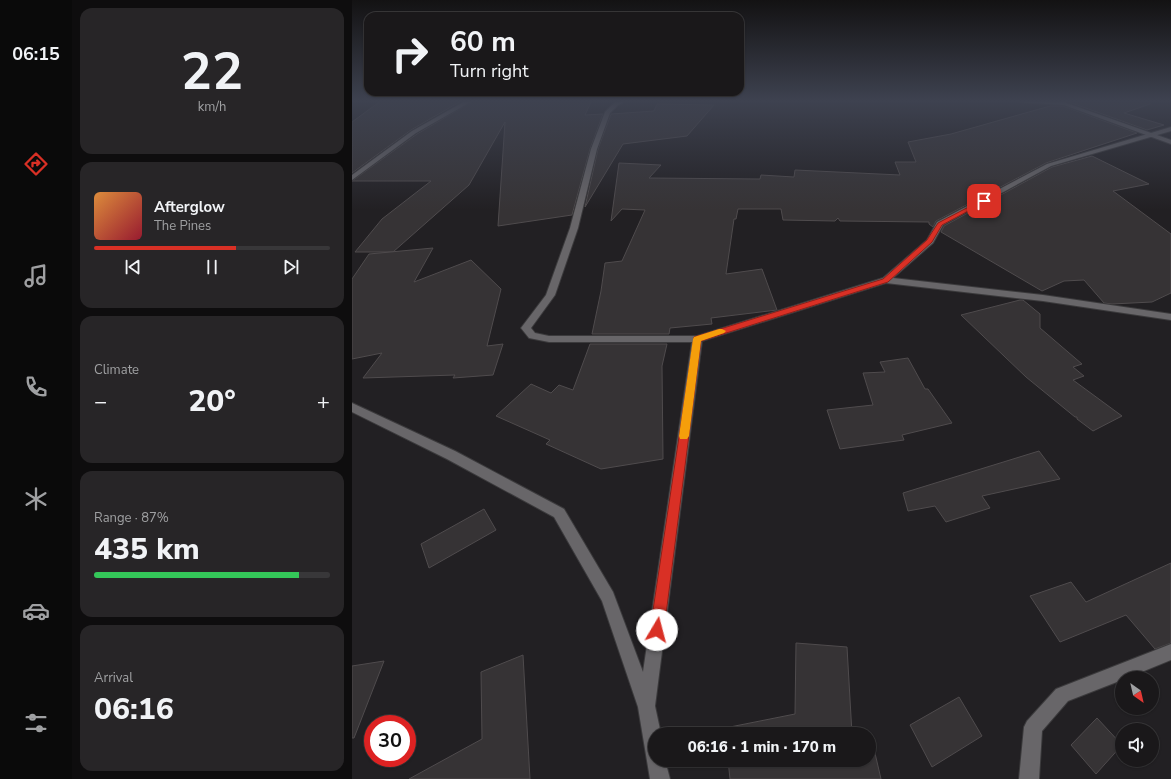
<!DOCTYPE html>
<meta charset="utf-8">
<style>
body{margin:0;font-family:"Nunito Sans",sans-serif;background:#272527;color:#f1f3f6;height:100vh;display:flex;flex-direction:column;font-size:15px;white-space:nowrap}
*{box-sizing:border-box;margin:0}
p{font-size:13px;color:#9fa0a2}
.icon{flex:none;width:22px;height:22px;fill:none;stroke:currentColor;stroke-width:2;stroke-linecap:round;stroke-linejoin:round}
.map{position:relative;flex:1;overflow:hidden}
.side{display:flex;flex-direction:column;gap:8px;padding:8px;background:#0e0d0e;width:280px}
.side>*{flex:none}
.top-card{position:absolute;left:12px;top:12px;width:380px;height:84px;border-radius:12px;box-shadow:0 1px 3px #0004,0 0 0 1px #383739;background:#1a181a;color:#f1f3f6;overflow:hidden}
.needle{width:26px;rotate:146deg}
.fabs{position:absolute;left:763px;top:671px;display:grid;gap:8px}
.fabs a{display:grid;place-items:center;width:44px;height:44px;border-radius:50%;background:#1a181a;box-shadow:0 1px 3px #0004,0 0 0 1px #383739;font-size:20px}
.speed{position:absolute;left:12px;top:715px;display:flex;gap:8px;font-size:20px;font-weight:700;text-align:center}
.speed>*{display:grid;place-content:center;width:52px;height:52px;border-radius:50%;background:#1a181a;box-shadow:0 1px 3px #0004,0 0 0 1px #383739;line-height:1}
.speed .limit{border:6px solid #d22;background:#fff;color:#111}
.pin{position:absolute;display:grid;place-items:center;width:34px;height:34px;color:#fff;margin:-17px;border-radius:8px;box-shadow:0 2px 6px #0006}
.me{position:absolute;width:44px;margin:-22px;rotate:8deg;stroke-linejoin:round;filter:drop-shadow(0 0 3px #0008)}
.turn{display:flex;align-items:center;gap:14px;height:84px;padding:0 20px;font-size:18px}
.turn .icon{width:52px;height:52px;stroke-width:2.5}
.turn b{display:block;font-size:28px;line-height:34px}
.big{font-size:30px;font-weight:800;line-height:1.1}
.side .tile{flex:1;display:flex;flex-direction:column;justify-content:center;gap:6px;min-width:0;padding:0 14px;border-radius:12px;background:#272527}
.side .dial{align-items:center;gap:0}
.dial b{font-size:52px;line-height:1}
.song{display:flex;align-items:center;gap:12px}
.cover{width:48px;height:48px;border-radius:6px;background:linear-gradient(135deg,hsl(30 70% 55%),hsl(350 70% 35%))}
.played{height:4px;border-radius:2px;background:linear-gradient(90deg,#d93025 60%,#383739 60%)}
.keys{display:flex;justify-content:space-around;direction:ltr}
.heat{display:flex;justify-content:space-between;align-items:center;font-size:22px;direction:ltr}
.charge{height:6px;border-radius:3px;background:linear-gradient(90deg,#34c759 87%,#383739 0)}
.trip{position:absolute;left:296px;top:727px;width:228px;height:40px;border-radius:20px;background:#1a181a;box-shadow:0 1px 3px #0004,0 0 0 1px #383739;font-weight:800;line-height:40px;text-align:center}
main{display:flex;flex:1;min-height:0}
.dock{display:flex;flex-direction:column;width:72px;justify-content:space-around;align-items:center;background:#0a0a0a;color:#9fa0a2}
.dock .icon{width:28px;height:28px}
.dock .current{color:#d93025}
.dock b{font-size:18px;color:#f1f3f6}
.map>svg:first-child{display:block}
.building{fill:#363335;stroke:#4f4b4d}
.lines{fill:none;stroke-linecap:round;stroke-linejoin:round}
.minor-casing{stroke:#3b3a3c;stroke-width:2}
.secondary-casing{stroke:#3b3a3c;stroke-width:2}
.minor{fill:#686669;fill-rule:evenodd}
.secondary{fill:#686669;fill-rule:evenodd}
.route{fill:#d93025;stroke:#8d1f18}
.slow{fill:#f59e0b}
</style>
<main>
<nav class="dock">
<b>06:15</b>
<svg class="icon current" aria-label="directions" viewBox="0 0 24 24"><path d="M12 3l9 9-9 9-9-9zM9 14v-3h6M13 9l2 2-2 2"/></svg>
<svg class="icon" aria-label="music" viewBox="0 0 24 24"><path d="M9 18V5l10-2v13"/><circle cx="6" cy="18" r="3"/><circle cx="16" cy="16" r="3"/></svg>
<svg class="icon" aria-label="phone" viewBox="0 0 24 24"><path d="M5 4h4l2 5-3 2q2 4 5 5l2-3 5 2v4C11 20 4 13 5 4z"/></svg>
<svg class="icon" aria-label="climate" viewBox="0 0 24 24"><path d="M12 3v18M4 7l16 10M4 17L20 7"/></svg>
<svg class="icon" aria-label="car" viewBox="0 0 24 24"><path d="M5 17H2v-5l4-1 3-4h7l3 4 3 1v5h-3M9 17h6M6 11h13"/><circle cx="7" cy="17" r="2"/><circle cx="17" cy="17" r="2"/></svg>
<svg class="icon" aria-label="filters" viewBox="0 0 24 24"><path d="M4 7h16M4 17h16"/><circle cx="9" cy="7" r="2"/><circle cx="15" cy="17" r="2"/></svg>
</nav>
<section class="side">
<div class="tile dial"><b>22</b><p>km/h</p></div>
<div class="tile">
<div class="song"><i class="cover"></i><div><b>Afterglow</b><p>The Pines</p></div></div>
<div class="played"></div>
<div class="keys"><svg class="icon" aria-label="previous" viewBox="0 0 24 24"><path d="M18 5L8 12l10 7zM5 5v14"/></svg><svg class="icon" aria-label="pause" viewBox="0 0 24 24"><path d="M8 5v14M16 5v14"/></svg><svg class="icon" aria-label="next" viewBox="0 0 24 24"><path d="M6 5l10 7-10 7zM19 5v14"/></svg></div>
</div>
<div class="tile"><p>Climate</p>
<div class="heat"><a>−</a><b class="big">20°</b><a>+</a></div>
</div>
<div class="tile"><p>Range · 87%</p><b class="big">435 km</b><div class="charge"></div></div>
<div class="tile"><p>Arrival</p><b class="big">06:16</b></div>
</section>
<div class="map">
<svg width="819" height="779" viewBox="0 0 819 779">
<rect width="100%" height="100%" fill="#222023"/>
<g class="building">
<path d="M30,100H111L59,130L0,173V122Z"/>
<path d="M123,100H240L233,115L251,114L238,149L220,215L146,226L153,122L117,185L41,252H3L30,219L79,181H0L65,134Z"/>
<path d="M716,100H798V104L772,113L812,125L795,130L714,101Z"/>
<path d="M305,104L362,105L335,136L271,144L233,207L246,149L259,114L302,111Z"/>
<path d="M698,106H711L785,133L694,163L584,221L581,227L577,224V222L488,221L486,218L483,221L431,220L429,209H386L384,219H382L374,274L410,269L425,310L359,318L360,324L318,328L317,334H240L249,291L253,263L270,261L293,210L270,209L259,221L267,163L309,165L297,178L408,179L409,175L442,177L443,170L548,175L543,162H564L556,142L599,134Z"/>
<path d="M740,156L797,184L761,191L819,234V293L800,302L760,304L752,303L732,280L712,281L690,291L589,232L592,226L700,167Z"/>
<path d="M81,248L62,282L119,260L149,289L135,346L151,344L141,375L101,378L103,375L11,378L30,353L0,359V279L17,254Z"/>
<path d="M668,300H671L688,314V328L730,364L721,367L732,376L721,380L770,416L741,431L725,419V417H723L674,377L609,315Z"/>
<path d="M238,344H315L310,366L311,459L249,469L194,444L198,440L144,416L179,384L199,393L207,385L221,390Z"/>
<path d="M556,358L573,389H576L600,423L550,435L552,440L488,449L475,410L521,405L511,373L533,372L528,362Z"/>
<path d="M687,451L708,479L630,496L638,508L594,522L583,506L556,511L551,493Z"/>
<path d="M132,509L144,530L77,568L69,544Z"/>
<path d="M819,563V643L803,649L774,615L708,642L678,596L719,582L734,602Z"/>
<path d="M444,643L495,647L500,734H374L373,728L443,714Z"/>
<path d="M171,655L178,779H57L130,739L129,672Z"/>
<path d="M32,661L2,738H0V666Z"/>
<path d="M607,697L630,736L580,767L558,725Z"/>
<path d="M745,718L770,745L744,774L719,745Z"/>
<path d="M519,736L529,779H378L376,760H517V737Z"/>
</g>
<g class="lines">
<defs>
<g id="minor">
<path d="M115,100H122L64,133L0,180V175L60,131Z"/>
<path d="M268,100H276L266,105L258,113L245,149L226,228L203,295L179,328L183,333L197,336H345L531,278L575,240L585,222L695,164L819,127V131L699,166L591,225L581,243L541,278L691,295L819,314V320L691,301L534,283L350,341L303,706L309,734H303V760H313L318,779H298L286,707L250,601L202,517L95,459L0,412V403L103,451L212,509L261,592L291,672L340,342H197L177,338L169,328L194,295L218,228L239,149L253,112L262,103Z"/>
<path d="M636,100L711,103L713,104L711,105Z"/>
<path d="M819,644V660L775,678H770V680L716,701L690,731L687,779H667L672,727L675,721L704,689Z"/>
</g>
<path id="secondary" d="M698,100H706L819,140V144Z"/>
</defs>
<use href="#minor" class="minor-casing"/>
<use href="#secondary" class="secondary-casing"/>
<use href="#minor" class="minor"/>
<use href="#secondary" class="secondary"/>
</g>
<linearGradient id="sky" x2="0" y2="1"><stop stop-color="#131213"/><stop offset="0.48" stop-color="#3e4250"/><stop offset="1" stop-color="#3e4250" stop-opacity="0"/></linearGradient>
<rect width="819" height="210" fill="url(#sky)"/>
<path class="route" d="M630,200L635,201L590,225L580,242L536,282L349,341L312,630L310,635L305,637L300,635L298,630L342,337L531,279L575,240L586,223Z"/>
<path class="slow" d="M367,329H370L374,331L372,333L349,341L337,436L335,439H328L327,436L341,339L342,337Z"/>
</svg>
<div class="fabs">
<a><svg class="needle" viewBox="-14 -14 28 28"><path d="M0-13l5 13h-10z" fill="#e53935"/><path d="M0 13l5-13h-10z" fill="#9fa0a2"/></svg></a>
<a><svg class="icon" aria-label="sound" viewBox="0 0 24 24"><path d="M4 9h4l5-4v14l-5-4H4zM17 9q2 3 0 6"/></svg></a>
</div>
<div class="speed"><div class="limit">30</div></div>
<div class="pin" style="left:632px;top:201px;background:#d93025"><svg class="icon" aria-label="arrive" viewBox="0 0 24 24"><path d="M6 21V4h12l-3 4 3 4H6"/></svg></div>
<svg class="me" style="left:305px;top:630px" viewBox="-20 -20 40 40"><circle r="19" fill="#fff"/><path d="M0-13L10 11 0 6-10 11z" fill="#d93025"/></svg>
<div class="trip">06:16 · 1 min · 170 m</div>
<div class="top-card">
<div class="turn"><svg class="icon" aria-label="right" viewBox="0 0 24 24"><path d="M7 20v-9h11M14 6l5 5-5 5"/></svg><div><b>60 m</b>Turn right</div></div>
</div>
</div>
</main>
